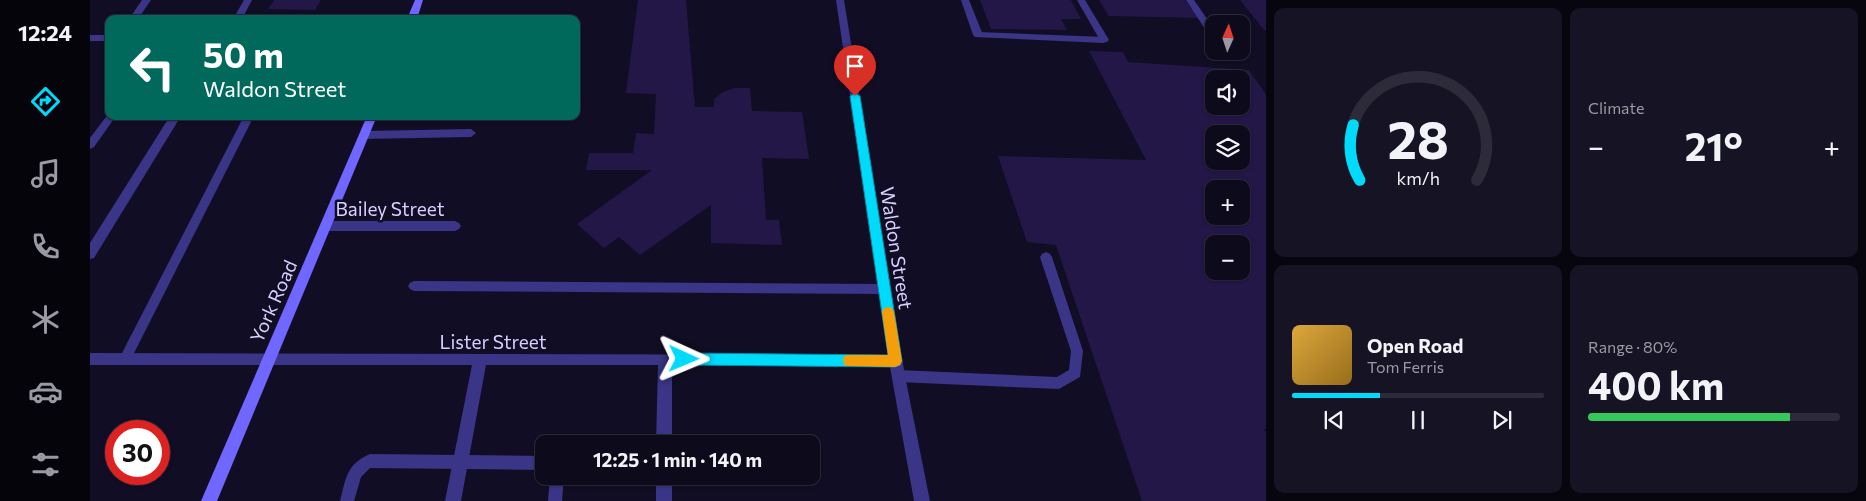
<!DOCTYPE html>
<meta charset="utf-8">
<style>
body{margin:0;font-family:Commissioner,sans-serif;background:#161324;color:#f1f3f6;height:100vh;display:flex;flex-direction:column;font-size:19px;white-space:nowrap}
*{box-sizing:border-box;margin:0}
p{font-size:16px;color:#9a9aa3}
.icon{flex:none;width:28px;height:28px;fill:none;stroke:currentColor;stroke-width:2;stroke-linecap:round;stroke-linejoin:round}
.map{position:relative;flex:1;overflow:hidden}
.drawer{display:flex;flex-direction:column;gap:8px;padding:8px;background:#07060f;width:600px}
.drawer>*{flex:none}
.guide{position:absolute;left:15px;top:15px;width:475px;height:105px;border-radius:10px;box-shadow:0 1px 4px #0004,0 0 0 1px #2d2b3a;background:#00695c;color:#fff;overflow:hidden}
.needle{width:32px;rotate:3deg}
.buttons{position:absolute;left:1115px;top:15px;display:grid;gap:10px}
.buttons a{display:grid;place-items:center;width:45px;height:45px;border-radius:10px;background:#0d0a1b;box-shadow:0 1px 4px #0004,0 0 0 1px #2d2b3a;font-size:25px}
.speed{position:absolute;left:15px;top:420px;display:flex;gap:10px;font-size:25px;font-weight:700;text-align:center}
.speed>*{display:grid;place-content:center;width:65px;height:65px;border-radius:50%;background:#0d0a1b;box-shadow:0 1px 4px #0004,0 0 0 1px #2d2b3a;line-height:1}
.speed .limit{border:8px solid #d22;background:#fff;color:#111}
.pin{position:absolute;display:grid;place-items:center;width:42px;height:42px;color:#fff;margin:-51px -21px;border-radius:50% 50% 50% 0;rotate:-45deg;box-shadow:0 0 5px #0007}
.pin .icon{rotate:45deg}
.me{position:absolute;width:55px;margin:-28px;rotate:91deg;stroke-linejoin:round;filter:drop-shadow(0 0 4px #0008)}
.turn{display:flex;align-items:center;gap:18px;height:105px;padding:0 15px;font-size:22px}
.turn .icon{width:65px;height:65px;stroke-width:2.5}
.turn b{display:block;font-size:35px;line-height:42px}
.big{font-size:38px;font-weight:700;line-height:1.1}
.drawer .widget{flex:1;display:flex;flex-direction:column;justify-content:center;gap:8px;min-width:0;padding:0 18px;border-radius:10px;background:#161324}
.drawer .dial{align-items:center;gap:0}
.dial svg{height:130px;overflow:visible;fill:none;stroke:#2d2b3a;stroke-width:7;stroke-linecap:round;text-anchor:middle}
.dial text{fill:#f1f3f6;stroke:none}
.song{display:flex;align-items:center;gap:15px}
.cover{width:60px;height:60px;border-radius:8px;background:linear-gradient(135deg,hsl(40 70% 55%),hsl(40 70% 35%))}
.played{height:5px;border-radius:2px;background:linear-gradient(90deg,#00dbfb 35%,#2d2b3a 35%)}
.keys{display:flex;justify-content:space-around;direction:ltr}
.heat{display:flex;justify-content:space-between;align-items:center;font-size:28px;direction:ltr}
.charge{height:8px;border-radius:4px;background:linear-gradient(90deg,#34c759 80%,#2d2b3a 0)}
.drawer .tiles{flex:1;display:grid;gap:8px;grid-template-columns:repeat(2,1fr)}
.trip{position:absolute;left:445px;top:435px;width:285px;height:50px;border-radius:10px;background:#0d0a1b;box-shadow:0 1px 4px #0004,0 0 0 1px #2d2b3a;font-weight:700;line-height:50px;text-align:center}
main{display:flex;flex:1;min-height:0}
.dock{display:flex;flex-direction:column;width:90px;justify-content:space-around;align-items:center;background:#05040b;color:#9a9aa3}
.dock .icon{width:35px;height:35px}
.dock .selected{color:#00dbfb}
.dock b{font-size:22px;color:#f1f3f6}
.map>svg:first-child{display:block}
.building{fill:#221747;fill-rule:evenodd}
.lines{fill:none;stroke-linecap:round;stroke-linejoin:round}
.lane{fill:#3a3586;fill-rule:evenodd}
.street{fill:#3a3586;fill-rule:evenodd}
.secondary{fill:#6f67ff;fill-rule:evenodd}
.route{fill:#00dbfb;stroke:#008ea3}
.slow{fill:#f59e0b}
.labels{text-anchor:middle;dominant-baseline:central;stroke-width:5;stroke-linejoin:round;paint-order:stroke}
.street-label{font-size:19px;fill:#d7d0ff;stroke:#110d24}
</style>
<main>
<nav class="dock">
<b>12:24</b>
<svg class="icon selected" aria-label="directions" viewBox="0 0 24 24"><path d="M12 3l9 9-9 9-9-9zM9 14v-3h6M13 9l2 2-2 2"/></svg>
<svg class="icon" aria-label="music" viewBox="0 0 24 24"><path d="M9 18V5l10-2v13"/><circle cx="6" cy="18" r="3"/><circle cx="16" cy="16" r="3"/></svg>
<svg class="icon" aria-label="phone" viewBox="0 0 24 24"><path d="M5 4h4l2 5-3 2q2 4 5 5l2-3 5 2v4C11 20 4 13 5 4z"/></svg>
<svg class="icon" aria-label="climate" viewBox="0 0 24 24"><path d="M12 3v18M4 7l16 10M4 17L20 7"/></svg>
<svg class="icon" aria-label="car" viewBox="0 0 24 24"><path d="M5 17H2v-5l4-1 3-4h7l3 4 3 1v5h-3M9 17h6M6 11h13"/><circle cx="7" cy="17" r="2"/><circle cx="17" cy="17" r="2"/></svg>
<svg class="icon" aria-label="filters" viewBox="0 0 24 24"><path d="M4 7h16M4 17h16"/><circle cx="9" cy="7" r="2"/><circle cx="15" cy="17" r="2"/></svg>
</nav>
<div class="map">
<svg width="1176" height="501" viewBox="0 0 1176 501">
<rect width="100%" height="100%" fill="#110d24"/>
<g class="building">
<path d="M184,0H231L225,10L178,9Z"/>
<path d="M548,0H596L605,107H624V99L633,92L644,88H660L662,111L712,112L719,159L672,158L676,220H689L692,245L621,243V205L550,255L529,237L514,248L487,224L562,170H496L499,153H543L546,133L564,134L566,94L536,93Z"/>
<path d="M890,0H981L991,19H971L977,30L901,29Z"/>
<path d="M1009,0H1095L1109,18L1019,16Z"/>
<path d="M1150,0H1176V30H1174Z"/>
<path d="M999,51L1033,52L1038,62L1159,70L1176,94V429H1174L1176,432V501H1052L966,245L937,242L908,156L1056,160ZM1124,79H1151V106H1124ZM1124,134H1151V161H1124ZM1124,189H1151V216H1124ZM1124,244H1151V271H1124Z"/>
</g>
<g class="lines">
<g class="lane">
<path d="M888,32L1014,37L1018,40L1014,43L885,37L884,35Z"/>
<path d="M19,113V116H26L4,147L0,149V138Z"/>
<path d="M154,116H164L39,363L35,365L31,363L29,359L31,355Z"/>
<path d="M956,252L960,254L962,257L993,351L990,377L969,389L808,382L803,380L802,376L803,372L808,370L967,377L979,370L981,351L950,257L952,254Z"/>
<path d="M324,281L794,284L798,285L800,289L798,293L794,294L324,291L320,289L318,286L320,283Z"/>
<path d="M280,454L454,456V470L280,468L271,477L264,501H250C256,479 256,464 280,454Z"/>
<path d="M460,476H474L472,501H458Z"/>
</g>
<g class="street">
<path d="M52,0H61L48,19H39Z"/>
<path d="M154,0H162L152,19H143Z"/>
<path d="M746,0H754L815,376L840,501H824L800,367L582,365V444H566L568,365H396L371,501H355L382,365H0V353L798,355Z"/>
<path d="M871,0H879L893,35L891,37H885L883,35Z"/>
<path d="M987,0H995L1019,40L1017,42H1011Z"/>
<path d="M1096,0H1104L1124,29V39L1121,38Z"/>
<rect x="0" y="35" width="19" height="6"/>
<path d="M1129,51H1139L1142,56L1137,59L1134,58Z"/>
<path d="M80,116H91L4,258L0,259V243Z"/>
<path d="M381,129L386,133L381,137L274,139L269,135L274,131Z"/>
<path d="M236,221H365L369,223L371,226L369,229L365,231H236L232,229L230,226L232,223Z"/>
<rect x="566" y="476" width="16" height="25"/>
</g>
<g class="secondary">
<path d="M325,0H333L327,19H317Z"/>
<path d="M277,116H287L127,501H111Z"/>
</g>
</g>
<path class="route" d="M765,93L770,96L812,361L810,365L805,367L594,365L590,363L588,359L590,355L594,353L798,355L760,96Z"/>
<path class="slow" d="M798,307L802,308L804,312L812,361L810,365L805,367L759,366L754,365L753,360L754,356L759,355H798L792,312L794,308Z"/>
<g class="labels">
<g class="street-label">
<text x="300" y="208">Bailey Street</text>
<text transform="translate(807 248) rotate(81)">Waldon Street</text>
<text transform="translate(183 301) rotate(-66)">York Road</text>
<text x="403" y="341">Lister Street</text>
</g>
</g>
</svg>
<div class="buttons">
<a><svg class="needle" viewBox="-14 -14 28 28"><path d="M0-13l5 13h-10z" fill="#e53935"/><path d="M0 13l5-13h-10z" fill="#9a9aa3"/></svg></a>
<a><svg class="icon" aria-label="sound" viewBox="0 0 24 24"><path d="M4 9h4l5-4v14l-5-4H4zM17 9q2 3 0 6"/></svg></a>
<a><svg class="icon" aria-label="layers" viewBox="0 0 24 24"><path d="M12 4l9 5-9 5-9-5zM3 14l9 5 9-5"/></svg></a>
<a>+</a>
<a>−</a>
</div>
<div class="speed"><div class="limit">30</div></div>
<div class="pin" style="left:765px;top:96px;background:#d93025"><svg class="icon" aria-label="arrive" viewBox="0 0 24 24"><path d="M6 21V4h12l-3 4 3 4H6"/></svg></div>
<svg class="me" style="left:594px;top:359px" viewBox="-20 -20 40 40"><path d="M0-17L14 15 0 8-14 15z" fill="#00dbfb" stroke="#fff" stroke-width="4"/></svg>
<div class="trip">12:25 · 1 min · 140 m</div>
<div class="guide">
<div class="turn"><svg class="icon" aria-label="left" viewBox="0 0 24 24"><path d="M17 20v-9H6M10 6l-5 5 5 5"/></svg><div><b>50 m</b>Waldon Street</div></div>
</div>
</div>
<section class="drawer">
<div class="tiles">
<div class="widget dial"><svg viewBox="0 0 100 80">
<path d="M14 69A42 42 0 1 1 86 69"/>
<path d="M14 69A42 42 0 0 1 10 35" stroke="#00dbfb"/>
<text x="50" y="56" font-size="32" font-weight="700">28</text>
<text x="50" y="72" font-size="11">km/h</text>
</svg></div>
<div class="widget"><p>Climate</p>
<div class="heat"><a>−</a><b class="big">21°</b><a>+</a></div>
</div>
<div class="widget">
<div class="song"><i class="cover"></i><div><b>Open Road</b><p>Tom Ferris</p></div></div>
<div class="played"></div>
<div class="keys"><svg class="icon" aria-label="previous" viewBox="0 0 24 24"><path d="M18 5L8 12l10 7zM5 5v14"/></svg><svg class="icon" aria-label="pause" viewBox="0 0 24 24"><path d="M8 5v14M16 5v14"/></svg><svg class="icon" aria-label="next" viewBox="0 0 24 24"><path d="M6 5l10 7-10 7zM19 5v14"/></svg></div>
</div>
<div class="widget"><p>Range · 80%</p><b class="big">400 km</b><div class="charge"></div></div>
</div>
</section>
</main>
